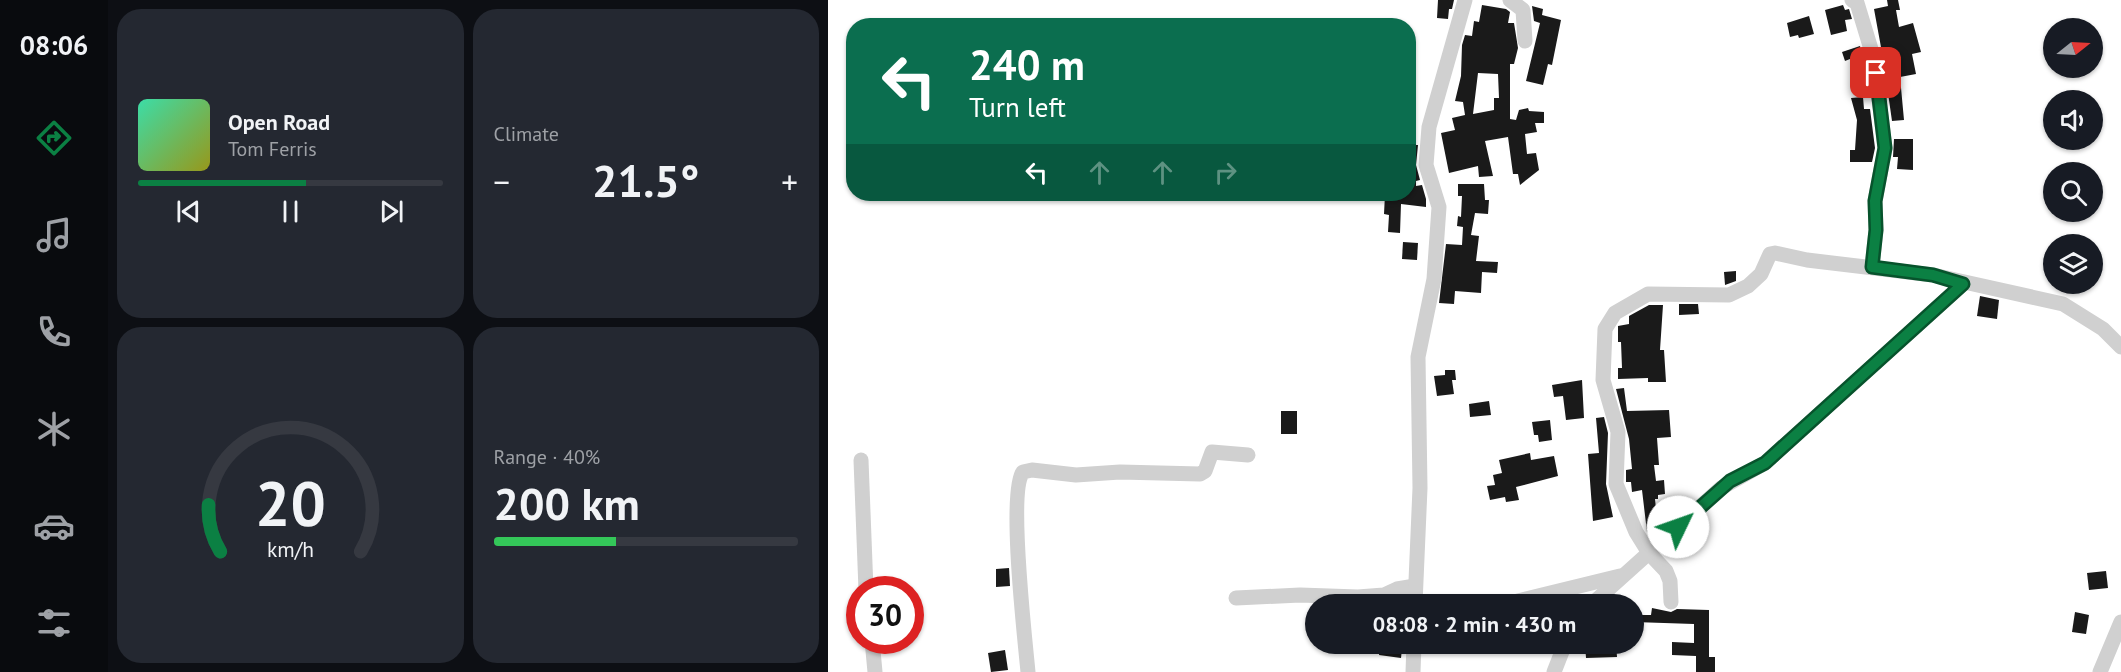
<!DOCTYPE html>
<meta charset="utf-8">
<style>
body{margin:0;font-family:"PT Sans",sans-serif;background:#242831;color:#f1f3f6;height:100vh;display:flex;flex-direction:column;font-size:22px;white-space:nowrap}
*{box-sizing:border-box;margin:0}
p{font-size:20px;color:#9ea1a6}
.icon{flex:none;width:33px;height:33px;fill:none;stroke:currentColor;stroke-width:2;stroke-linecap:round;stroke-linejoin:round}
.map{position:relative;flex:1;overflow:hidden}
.details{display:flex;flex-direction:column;gap:9px;padding:9px;background:#0d0f14;width:720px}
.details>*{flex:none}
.hud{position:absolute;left:18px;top:18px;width:570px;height:183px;border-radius:24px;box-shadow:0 2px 4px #0004;background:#0b6e4f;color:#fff;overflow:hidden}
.needle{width:39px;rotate:72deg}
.tools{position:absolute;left:1215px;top:18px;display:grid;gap:12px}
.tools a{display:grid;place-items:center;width:60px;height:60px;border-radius:50%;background:#171b24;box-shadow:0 2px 4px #0004;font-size:30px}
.speed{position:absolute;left:18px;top:576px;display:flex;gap:12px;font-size:30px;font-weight:700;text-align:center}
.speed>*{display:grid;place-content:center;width:78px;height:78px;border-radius:50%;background:#171b24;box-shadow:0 2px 4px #0004;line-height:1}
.speed .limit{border:9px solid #d22;background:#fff;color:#111}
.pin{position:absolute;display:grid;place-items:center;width:51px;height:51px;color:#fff;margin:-26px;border-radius:12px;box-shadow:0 3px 9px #0006}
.me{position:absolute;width:66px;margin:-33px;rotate:48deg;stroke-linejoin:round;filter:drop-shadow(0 0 4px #0008)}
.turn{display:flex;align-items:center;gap:21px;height:126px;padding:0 24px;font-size:27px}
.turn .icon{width:78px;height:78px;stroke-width:2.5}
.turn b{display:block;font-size:42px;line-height:51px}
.lanes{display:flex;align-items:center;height:57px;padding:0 24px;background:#0003;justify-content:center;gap:30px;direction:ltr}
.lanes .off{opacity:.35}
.big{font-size:45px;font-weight:700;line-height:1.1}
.details .widget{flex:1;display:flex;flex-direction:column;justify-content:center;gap:9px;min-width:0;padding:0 21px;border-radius:24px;background:#242831}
.details .dial{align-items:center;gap:0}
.dial svg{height:156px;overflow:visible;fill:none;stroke:#363941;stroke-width:7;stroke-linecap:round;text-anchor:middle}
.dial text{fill:#f1f3f6;stroke:none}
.song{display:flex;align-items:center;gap:18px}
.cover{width:72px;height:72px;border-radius:9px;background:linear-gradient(135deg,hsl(160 70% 55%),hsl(60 70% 35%))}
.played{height:6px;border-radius:3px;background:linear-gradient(90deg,#0b8043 55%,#363941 55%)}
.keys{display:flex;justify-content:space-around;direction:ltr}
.heat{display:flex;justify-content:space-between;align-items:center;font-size:33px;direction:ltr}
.charge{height:9px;border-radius:4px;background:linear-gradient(90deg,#34c759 40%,#363941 0)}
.details .tiles{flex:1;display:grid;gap:9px;grid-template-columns:repeat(2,1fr)}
.trip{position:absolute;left:477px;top:594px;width:339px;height:60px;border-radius:30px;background:#171b24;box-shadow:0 2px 4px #0004;font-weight:700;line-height:60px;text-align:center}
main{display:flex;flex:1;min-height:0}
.tab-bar{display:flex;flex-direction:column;width:108px;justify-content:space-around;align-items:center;background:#090b0e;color:#9ea1a6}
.tab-bar .icon{width:42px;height:42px}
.tab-bar .selected{color:#0b8043}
.tab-bar b{font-size:27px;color:#f1f3f6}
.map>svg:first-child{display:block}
.building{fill:#1a1a1a;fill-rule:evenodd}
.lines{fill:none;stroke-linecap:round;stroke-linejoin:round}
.minor{stroke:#d0d0d0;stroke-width:15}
.route-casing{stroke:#07532c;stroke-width:15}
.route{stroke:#0b8043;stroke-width:10}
</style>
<main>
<nav class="tab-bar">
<b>08:06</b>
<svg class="icon selected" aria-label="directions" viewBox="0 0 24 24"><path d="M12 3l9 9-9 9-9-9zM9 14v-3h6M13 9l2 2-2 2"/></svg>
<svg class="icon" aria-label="music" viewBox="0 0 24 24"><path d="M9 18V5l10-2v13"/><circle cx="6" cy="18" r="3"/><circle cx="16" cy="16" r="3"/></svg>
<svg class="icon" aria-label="phone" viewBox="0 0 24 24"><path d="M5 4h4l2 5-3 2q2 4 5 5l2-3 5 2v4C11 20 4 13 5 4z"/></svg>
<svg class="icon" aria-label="climate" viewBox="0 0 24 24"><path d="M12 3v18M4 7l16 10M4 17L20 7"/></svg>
<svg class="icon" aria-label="car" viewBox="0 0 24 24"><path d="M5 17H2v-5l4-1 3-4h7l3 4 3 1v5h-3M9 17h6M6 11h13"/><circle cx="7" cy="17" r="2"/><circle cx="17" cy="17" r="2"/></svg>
<svg class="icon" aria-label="filters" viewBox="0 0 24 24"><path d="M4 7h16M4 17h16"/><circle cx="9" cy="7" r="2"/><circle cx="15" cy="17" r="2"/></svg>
</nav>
<section class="details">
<div class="tiles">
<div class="widget">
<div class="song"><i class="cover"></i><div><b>Open Road</b><p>Tom Ferris</p></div></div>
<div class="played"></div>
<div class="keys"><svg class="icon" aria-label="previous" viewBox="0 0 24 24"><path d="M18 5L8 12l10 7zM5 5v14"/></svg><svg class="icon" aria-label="pause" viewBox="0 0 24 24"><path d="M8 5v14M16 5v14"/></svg><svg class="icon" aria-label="next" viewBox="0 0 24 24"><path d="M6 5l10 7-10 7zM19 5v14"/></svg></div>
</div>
<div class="widget"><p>Climate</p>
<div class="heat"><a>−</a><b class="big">21.5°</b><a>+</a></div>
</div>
<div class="widget dial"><svg viewBox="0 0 100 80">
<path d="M14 69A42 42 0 1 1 86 69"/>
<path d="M14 69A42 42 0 0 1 8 45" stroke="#0b8043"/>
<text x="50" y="56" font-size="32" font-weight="700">20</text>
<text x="50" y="72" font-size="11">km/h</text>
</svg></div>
<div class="widget"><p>Range · 40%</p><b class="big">200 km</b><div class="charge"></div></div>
</div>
</section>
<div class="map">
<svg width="1293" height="672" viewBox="0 0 1293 672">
<rect width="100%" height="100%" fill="#fff"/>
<g class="building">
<path d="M610,0H626L624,9H621L620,19L609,18Z"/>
<path d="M1059,0H1070L1072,10H1068L1071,27L1085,23L1093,52L1084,54L1088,74L1072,77L1076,120L1064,121L1059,86L1066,85L1061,69H1057L1046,9L1060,6Z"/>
<path d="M654,5L678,9L682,12L680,23H686L690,48L686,64H682V119L688,120L691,110L700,108L701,111L716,112V123H707L709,132L697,134L699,154L708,153L711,170L692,185L690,174H685L680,137L657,141L665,176L651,177L650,166L621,173L613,133L627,130L624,118L637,115L635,102L627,101L633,76L634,45L637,35L644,36L646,21L651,22ZM650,73L670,74L671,98H666V110L645,114Z"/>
<path d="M1015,5L1017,10L1021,9L1024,19L1017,20L1019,31L1003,35L997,10Z"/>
<path d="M704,6L715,9L714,15L733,20L724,65L720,64L715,85L698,81L712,23L706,21Z"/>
<path d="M981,16L986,34L971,38L970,35L962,37L959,23Z"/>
<path d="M1032,46L1038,72L1033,74L1027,57L1017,61L1014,52Z"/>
<path d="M1035,97L1036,109H1042L1047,148L1044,162H1022V150H1027L1029,120L1023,98Z"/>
<path d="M1066,139H1085V170L1069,169L1070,157H1065Z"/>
<path d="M581,145H590L588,165L592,180L588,181V186L594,185L598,199V207L573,204L572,233L560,232L561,215L556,214L557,194H580Z"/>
<path d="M630,184H656L657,200H661L660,214L647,213L643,235L651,236L648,261L670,262L669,273L654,272L653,293L627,291L626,304L611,303L618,244L634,245L635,227L629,226L630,216L633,217L634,196H630Z"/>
<path d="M575,242L590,243L589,260L574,259Z"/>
<path d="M908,271V281L897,285L896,272Z"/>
<path d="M1152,296L1171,300L1169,319L1149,316Z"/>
<path d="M851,304H870L871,314L851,315Z"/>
<path d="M821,305H835L832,350H836L838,382H820V378L790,379V368H794L793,342H790V326L801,324V316Z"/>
<path d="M617,370H627L628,380H624L626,394L609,396L606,376L617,375Z"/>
<path d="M754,380L756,418L738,420L735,396L726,397L724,385Z"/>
<path d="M796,388L799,411L841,410L843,437L829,438L831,465H826L828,481L836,480L837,494L830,495V499H827L829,518L838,517L839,523L826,535L819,532L814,490L804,492L803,482H798V470L804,469L801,439L788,389Z"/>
<path d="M661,401L663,415L642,417L641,404Z"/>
<rect x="453" y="411" width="16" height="23"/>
<path d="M776,417L780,433L778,484L785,517L765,521L760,454L771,453L768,418Z"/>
<path d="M722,420L724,440L711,442L710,435H706L704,422Z"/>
<path d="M702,453L703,460L726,456L730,476L688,487L691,500L678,502L677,497L662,500L659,486L667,485L665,475L674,473L671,460Z"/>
<path d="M181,568L182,586L168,587V569Z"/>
<path d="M1278,571L1280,588L1261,590L1259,573Z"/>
<path d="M824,608L843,612L849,609L881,610V657H887V672H868V656L844,655V642L866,643V624L806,622V615H823Z"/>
<path d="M1247,612L1261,615L1258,634L1244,632Z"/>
<path d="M757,644H788L789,657L758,658Z"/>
<path d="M552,645L574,649L573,658L551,655Z"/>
<path d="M177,650L180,670L163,672L160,653Z"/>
</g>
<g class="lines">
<g class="minor">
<path d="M682,0L695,10L697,41"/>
<path d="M1024,0L1029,3L1046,59L1057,148L1047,201L1048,230L1044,267"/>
<path d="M33,460L38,590"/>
<path d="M408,598L472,595L530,597L556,595L569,589L587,586"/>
<path d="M843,602L842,581L838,571L821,553L808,532L788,484L790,432L775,380L777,329L787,313L820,294L901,295L920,286L933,274L942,254L947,253L979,260L1105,275L1235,304L1275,329L1293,347"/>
<path d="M587,604L592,488L590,357L606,279L611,207L598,165L601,127L637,0"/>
<path d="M678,604L792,576"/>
<path d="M764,604L893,488L937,463L1135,284"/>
<path d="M44,640L47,672"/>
<path d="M200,672C197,640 180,491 195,472L204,470L248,475L292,472L372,474L377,471L384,452L420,455"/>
<path d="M585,672L586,644"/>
<path d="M726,672L737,644"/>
<path d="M1272,672L1293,622"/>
</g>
</g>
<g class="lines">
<defs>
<path id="route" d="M850,527L902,481L937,463L1135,284L1105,275L1044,267L1048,230L1047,201L1057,148L1048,73"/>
</defs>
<use href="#route" class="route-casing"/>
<use href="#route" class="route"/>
</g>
</svg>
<div class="tools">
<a><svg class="needle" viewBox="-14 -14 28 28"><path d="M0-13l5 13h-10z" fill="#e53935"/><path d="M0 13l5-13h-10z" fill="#9ea1a6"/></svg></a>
<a><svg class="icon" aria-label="sound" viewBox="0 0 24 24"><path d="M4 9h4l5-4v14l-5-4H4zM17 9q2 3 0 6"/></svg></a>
<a><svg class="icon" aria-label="search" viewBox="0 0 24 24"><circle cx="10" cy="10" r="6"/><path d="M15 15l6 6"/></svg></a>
<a><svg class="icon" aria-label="layers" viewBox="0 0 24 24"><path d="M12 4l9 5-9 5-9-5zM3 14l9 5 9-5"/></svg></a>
</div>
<div class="speed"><div class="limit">30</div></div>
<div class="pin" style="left:1048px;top:73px;background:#d93025"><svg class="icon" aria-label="arrive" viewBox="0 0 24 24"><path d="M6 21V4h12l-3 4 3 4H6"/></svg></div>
<svg class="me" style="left:850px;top:527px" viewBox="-20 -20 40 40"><circle r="19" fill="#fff"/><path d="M0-13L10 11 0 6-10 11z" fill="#0b8043"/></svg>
<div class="trip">08:08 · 2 min · 430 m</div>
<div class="hud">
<div class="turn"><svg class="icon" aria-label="left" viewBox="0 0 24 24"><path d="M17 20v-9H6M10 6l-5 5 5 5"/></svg><div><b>240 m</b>Turn left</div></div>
<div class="lanes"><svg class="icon" aria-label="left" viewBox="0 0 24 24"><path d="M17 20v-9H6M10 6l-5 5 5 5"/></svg><svg class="icon off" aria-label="ahead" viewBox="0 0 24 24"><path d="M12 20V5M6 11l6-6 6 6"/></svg><svg class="icon off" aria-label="ahead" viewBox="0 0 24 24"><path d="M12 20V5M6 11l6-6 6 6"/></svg><svg class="icon off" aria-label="right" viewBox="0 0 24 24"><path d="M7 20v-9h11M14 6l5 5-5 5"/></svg></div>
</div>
</div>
</main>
